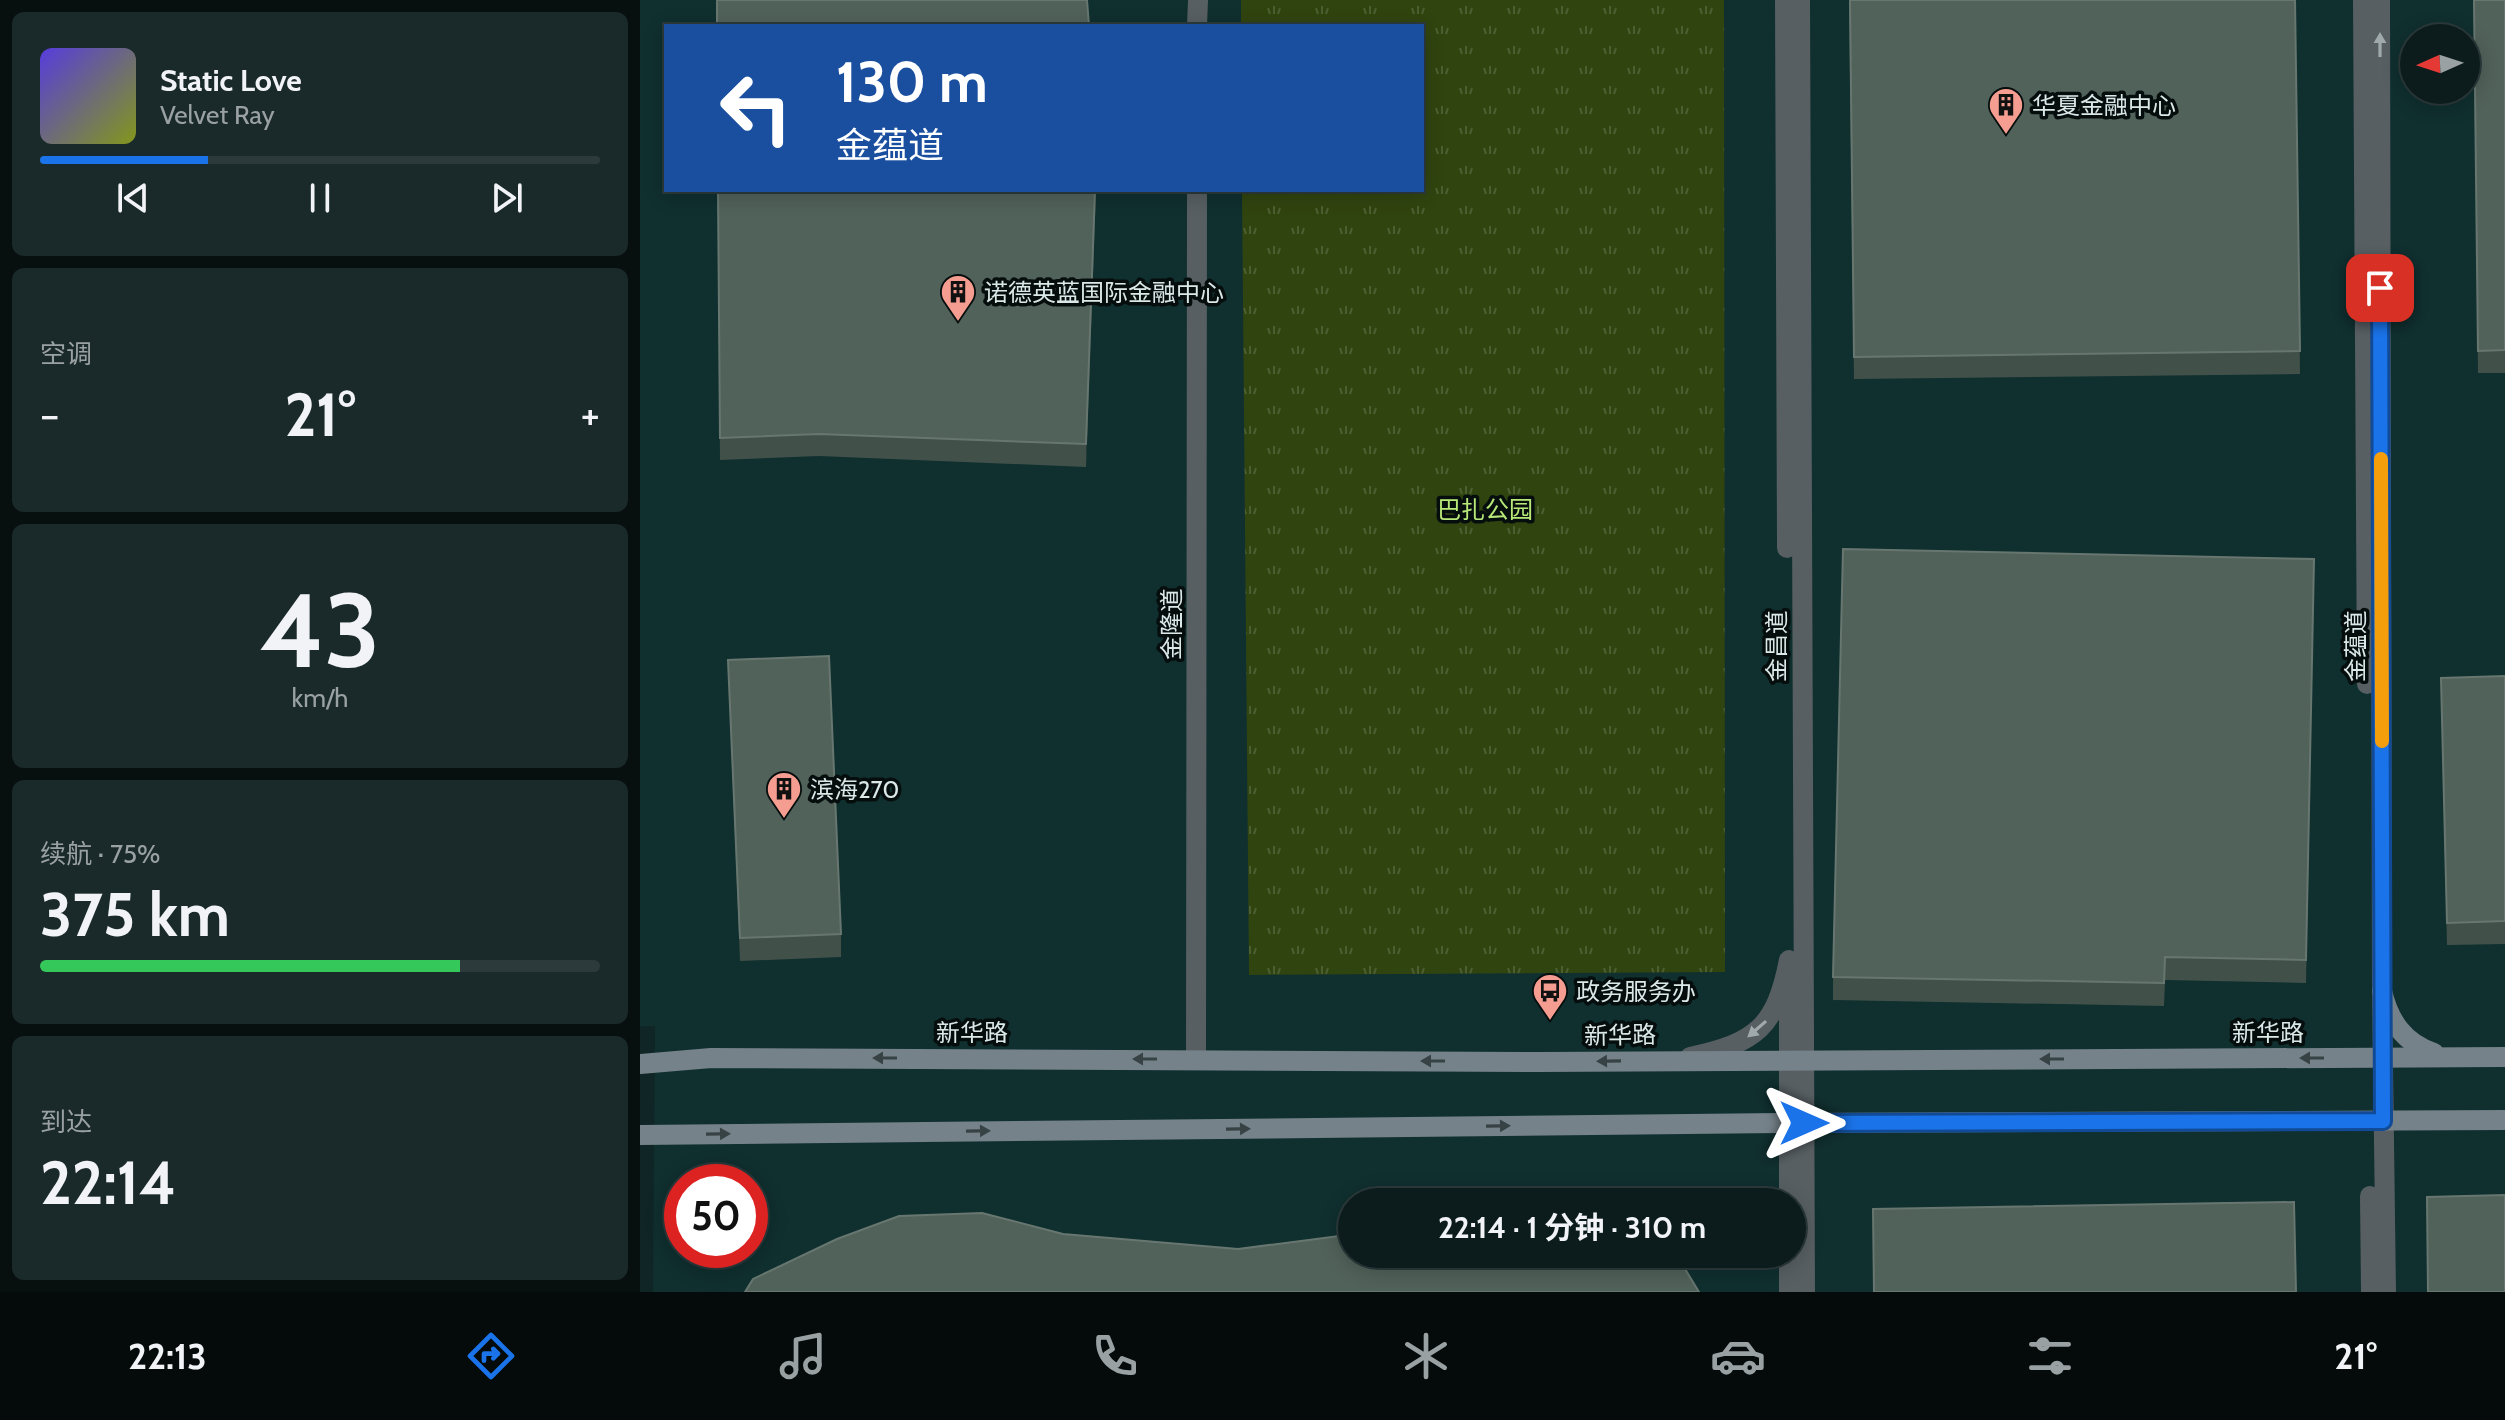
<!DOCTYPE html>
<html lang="zh">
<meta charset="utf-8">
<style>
body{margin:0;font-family:Cabin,"Noto Sans SC",sans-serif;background:#1a2929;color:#f1f3f6;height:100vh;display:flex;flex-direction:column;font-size:30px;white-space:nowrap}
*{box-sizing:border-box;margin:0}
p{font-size:26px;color:#9aa1a3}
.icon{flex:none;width:44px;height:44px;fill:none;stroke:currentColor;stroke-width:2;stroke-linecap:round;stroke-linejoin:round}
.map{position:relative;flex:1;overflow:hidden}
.side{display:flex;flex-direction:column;gap:12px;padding:12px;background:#070f0f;width:640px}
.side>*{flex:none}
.guide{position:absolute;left:24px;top:24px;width:760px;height:168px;border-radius:0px;box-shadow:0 4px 20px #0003,0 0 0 2px #2c3a3b;background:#1a4fa0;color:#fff;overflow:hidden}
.needle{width:52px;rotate:267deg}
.tools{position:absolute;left:1760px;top:24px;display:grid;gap:16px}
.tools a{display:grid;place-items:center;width:80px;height:80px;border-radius:50%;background:#0c1c1c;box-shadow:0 4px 20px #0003,0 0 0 2px #2c3a3b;font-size:40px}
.speed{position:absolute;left:24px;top:1164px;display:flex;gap:16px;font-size:40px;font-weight:700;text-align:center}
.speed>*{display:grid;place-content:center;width:104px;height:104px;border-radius:50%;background:#0c1c1c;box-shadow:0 4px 20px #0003,0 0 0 2px #2c3a3b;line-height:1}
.speed .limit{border:12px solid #d22;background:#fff;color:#111}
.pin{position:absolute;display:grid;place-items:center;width:68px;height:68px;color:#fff;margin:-34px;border-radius:16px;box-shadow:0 4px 12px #0006}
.me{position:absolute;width:88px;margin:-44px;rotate:90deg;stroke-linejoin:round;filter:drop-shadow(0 0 6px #0008)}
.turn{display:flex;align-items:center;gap:28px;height:168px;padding:0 40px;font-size:36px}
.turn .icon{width:104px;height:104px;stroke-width:2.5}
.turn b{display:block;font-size:56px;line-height:68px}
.big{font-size:60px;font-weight:700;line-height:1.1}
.side .tile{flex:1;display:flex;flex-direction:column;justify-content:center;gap:12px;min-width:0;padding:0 28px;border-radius:12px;background:#1a2929}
.side .dial{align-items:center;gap:0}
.dial b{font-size:104px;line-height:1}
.song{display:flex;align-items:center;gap:24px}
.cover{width:96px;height:96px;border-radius:12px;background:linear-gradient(135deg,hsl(250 70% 55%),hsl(70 70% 35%))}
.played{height:8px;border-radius:4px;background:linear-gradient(90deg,#1a73e8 30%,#2c3a3b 30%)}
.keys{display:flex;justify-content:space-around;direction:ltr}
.heat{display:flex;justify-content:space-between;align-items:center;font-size:44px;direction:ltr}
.charge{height:12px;border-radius:6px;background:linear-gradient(90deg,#34c759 75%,#2c3a3b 0)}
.trip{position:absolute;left:698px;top:1188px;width:468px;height:80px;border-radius:40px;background:#0c1c1c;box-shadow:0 4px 20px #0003,0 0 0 2px #2c3a3b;font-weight:700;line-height:80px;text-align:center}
.menu{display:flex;height:128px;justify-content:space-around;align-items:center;background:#050b0b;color:#9aa1a3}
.menu .icon{width:56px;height:56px}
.menu .selected{color:#1a73e8}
.menu b{font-size:36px;color:#f1f3f6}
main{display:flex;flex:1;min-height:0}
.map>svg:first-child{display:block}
.built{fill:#102f2f;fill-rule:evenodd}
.park{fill:url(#park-tufts)}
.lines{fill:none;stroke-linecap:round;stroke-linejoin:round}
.tertiary{stroke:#575f63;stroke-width:20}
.secondary{stroke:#758289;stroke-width:20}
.wall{fill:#415149}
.shaded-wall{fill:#263933}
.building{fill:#51625a;stroke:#677770;stroke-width:2}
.oneway{fill:#a0aaac}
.oneway2{fill:#374245}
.route-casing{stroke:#114b97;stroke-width:20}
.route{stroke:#1a73e8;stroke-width:14}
.slow{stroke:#f59e0b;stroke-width:14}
.labels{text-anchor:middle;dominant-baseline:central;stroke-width:7;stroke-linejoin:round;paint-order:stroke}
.poi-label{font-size:24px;fill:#dbe8e8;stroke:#050d0d;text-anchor:start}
.park-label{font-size:24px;fill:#b7e878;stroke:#050d0d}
.street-label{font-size:24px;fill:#dbe8e8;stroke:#050d0d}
</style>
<main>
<section class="side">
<div class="tile">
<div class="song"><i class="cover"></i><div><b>Static Love</b><p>Velvet Ray</p></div></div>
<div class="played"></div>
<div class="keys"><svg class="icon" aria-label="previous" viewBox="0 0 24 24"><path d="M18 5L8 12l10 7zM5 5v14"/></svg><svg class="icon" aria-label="pause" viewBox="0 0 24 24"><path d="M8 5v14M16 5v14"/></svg><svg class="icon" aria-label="next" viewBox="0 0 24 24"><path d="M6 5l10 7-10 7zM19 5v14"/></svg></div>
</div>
<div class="tile"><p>空调</p>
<div class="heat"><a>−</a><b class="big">21°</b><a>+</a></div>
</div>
<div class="tile dial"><b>43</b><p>km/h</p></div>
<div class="tile"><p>续航 · 75%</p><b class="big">375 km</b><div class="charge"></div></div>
<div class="tile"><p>到达</p><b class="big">22:14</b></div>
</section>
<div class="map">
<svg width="1865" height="1292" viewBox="0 0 1865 1292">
<defs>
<pattern id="park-tufts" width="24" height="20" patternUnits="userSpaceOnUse" patternTransform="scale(2)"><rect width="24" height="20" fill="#30440f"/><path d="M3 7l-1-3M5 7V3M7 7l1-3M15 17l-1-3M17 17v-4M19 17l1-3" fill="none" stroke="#4d5f32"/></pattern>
</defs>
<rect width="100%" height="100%" fill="#102525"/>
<path class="built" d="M0,0H1865V1292H13L15,1026H0ZM26,26H782V190H26ZM1774,38H1826V90H1774ZM42,1182H110V1250H42ZM712,1202H1152V1254H712Z"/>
<path class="park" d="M601,0H1084L1085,972L609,975L602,190H782V26H601Z"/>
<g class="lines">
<g class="tertiary">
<path d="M1145,0L1147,548"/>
<path d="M1160,0L1165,1292"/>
<path d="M1723,0L1727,684"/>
<path d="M1740,0L1742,991L1746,1292"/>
<path d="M557,26L558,0"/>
<path d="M1050,1057C1116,1043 1136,1027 1149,960"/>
<path d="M556,1059L557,190"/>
<path d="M1730,1196L1731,1292"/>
<path d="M1149,1202V980"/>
<path d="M1149,1254V1292"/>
</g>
<g class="secondary">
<path d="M1742,991C1749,1021 1764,1043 1794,1053"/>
<path d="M0,1064L71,1058L899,1062L1865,1057"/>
<path d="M0,1135L1149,1123L1865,1120"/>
</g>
</g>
<g class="wall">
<path d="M1209,0H1655L1660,374L1214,379Z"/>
<path d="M1834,0H1865V373H1838Z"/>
<path d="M78,190H456L446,467L179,456L80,460Z"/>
<path d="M1674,559L1666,983L1525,980L1524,1006L1193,1000V977Z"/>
<path d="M88,660L201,934V957L100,961Z"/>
<path d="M1865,676V944L1807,945L1801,678Z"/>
</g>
<path class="shaded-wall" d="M455,190H456L446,467V444Z"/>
<g class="building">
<path d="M77,0H447L449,26H77Z"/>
<path d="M1210,0H1655L1660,351L1214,357Z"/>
<path d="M1834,0H1865V350L1838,351Z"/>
<path d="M78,190H455L446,444L179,434L80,438Z"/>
<path d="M1203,549L1674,559L1666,960L1525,957L1524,983L1193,977Z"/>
<path d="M189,656L201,934L100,938L88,660Z"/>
<path d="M1865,676V921L1807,923L1801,678Z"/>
<path d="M1865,1195V1292H1788L1787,1197Z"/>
<path d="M878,1197L895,1202H835Z"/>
<path d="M1654,1202L1656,1292H1234L1233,1209Z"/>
<path d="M342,1213L423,1234L598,1249L707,1235L712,1233V1254H1036L1059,1292H105L113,1279L197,1239L259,1216Z"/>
</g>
<defs><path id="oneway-solid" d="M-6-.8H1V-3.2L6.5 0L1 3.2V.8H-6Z" transform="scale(2)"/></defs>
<g class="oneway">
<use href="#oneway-solid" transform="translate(1740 45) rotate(-90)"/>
<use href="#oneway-solid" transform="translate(1117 1029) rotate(139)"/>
</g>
<g class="oneway2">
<use href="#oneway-solid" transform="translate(245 1058) rotate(-180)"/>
<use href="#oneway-solid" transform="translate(1672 1058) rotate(180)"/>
<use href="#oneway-solid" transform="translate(505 1059) rotate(-180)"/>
<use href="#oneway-solid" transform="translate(1412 1059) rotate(180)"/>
<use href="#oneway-solid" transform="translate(793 1061) rotate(-180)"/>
<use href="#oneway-solid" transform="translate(969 1061) rotate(179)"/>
<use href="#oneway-solid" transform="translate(858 1126) rotate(-1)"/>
<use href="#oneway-solid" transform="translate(598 1129) rotate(-1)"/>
<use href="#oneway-solid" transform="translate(338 1131) rotate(-1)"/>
<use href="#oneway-solid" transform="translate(78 1134) rotate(-1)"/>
</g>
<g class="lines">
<defs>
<path id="route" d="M1164,1123L1743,1121L1740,288"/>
</defs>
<use href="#route" class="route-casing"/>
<use href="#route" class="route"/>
<path class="slow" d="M1741,459L1742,741"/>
</g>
<defs>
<symbol id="building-pin" viewBox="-11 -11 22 30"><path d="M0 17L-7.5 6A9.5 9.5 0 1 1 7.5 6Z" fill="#f59d90" stroke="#050d0d"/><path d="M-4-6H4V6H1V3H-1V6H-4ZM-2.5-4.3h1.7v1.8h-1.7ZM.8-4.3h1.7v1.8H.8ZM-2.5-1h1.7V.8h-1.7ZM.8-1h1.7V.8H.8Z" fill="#111"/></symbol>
<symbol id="bus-pin" viewBox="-11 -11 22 30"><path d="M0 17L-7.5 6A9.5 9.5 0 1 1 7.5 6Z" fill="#f59d90" stroke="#050d0d"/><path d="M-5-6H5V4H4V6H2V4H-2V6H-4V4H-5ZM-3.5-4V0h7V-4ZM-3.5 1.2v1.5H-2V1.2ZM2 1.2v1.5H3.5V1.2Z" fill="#111"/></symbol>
</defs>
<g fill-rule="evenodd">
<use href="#building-pin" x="1346" y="85" width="40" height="54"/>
<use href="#building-pin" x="298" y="272" width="40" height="54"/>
<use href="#building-pin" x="124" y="769" width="40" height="54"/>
<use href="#bus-pin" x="890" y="971" width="40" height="54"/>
</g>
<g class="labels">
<g class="poi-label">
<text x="1392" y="105">华夏金融中心</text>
<text x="344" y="292">诺德英蓝国际金融中心</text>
<text x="170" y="789">滨海270</text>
<text x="936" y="991">政务服务办</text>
</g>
<g class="park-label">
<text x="845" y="509">巴扎公园</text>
</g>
<g class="street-label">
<text transform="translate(531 624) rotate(-90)">金隆道</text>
<text transform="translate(1136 646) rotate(-90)">金昌道</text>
<text transform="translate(1715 646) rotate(-90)">金蕴道</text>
<text x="332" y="1032">新华路</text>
<text x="1628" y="1032">新华路</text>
<text transform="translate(980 1035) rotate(-1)">新华路</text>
</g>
</g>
</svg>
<div class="tools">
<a><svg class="needle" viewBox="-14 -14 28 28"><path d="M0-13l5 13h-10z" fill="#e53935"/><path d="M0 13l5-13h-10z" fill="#9aa1a3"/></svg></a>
</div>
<div class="speed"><div class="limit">50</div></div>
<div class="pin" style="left:1740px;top:288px;background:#d93025"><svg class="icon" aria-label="arrive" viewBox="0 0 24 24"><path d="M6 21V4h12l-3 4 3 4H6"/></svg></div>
<svg class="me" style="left:1164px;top:1123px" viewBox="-20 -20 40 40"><path d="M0-17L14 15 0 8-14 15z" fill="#1a73e8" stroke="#fff" stroke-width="4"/></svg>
<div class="trip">22:14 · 1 分钟 · 310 m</div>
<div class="guide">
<div class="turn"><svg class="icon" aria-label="left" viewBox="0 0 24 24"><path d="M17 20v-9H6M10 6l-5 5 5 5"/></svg><div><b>130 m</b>金蕴道</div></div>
</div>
</div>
</main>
<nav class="menu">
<b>22:13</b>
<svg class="icon selected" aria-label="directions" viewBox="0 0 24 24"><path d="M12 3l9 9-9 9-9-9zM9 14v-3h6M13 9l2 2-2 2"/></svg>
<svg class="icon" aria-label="music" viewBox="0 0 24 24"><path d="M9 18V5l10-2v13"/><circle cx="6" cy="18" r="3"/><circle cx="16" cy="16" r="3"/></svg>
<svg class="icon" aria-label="phone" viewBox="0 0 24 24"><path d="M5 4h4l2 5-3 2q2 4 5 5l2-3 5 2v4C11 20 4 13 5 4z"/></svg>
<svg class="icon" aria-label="climate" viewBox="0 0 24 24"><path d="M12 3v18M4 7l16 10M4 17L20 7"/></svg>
<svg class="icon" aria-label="car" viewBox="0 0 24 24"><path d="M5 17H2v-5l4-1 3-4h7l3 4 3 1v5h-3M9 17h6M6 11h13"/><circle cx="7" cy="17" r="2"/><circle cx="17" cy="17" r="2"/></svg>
<svg class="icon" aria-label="filters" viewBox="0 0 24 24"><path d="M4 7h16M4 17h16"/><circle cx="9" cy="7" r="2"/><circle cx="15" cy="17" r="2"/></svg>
<b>21°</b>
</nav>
